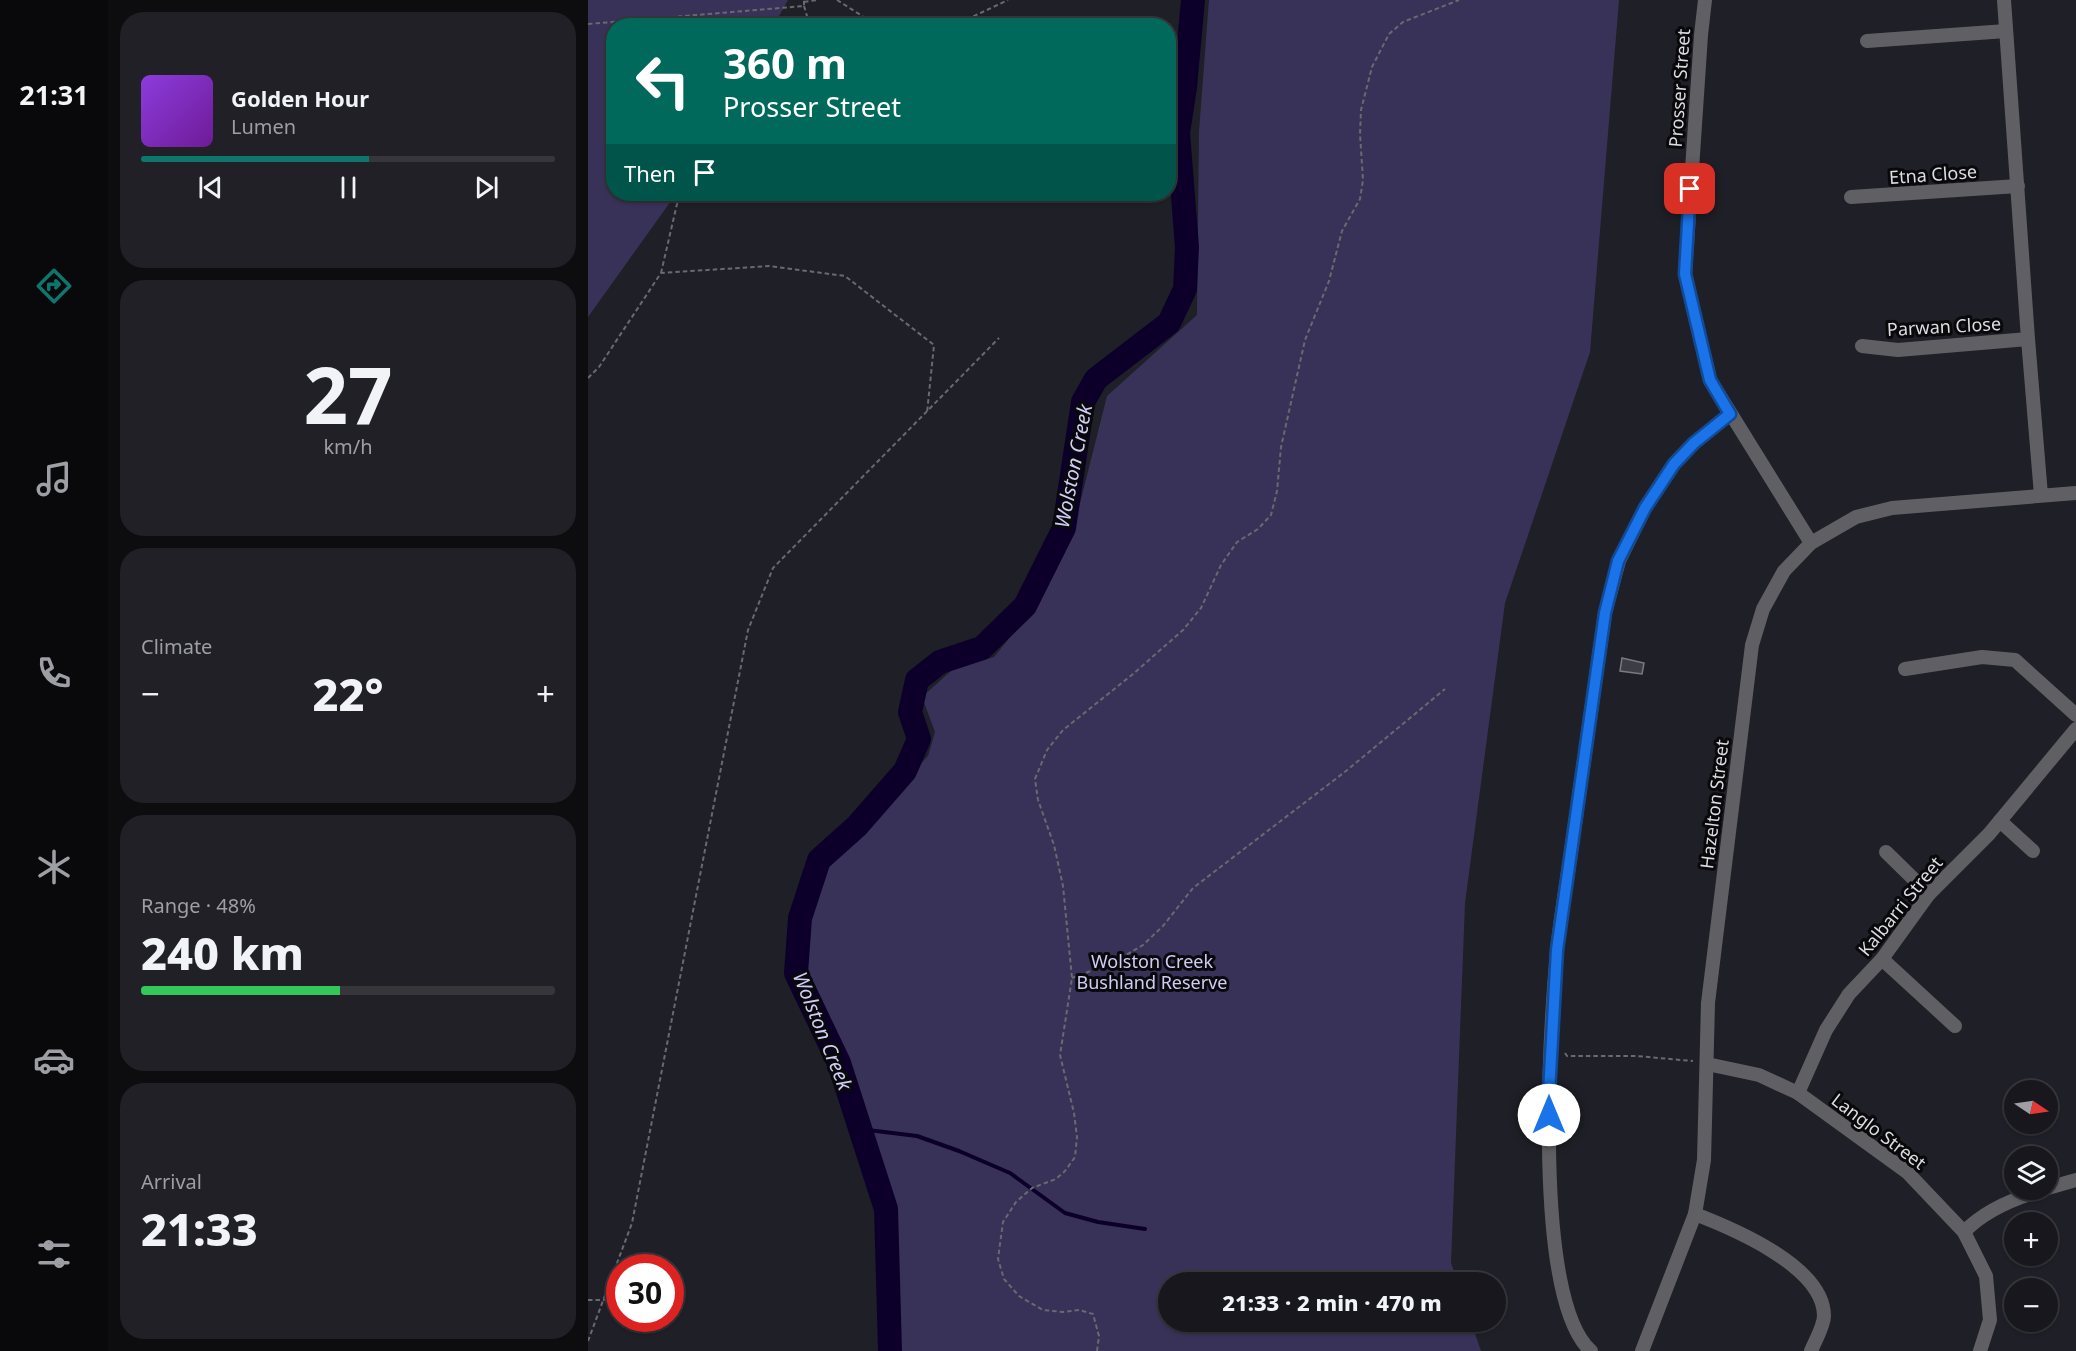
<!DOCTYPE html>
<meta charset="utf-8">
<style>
body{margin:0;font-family:"Noto Sans",sans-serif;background:#202026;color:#f1f3f6;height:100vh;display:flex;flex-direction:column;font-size:22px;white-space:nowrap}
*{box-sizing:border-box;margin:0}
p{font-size:20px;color:#9e9fa4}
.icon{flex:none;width:33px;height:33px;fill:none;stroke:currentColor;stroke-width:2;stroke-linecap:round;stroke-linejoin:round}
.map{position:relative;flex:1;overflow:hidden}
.panel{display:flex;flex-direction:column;gap:12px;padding:12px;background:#0d0d10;width:480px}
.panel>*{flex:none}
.hud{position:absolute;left:18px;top:18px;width:570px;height:183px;border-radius:24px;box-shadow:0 2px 4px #0004,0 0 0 2px #36363b;background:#00695c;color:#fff;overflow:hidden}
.needle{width:39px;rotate:103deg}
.tools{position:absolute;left:1416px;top:1080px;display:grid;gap:12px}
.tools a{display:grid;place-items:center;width:54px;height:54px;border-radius:50%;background:#17171d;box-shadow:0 2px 4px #0004,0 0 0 2px #36363b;font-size:30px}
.speed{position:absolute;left:18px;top:1254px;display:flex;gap:12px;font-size:30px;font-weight:700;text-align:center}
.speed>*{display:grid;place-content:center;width:78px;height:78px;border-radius:50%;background:#17171d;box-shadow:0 2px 4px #0004,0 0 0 2px #36363b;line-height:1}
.speed .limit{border:9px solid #d22;background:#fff;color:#111}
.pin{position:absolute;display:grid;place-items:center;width:51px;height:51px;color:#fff;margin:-26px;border-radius:12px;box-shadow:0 3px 9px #0006}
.me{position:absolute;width:66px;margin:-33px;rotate:0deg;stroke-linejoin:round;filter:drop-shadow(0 0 4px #0008)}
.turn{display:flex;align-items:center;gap:21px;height:126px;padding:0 18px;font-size:27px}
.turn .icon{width:78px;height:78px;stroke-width:2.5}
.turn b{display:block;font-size:42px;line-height:51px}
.then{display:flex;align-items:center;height:57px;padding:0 18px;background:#0003;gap:12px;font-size:22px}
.big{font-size:45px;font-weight:800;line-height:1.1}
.panel .tile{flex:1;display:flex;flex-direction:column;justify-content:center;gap:9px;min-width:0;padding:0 21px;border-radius:24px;background:#202026}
.panel .dial{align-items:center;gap:0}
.dial b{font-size:78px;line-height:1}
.song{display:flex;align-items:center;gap:18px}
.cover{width:72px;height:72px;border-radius:9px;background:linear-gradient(135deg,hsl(270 70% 55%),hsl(280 70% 35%))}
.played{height:6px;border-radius:3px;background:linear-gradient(90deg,#0f766e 55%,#36363b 55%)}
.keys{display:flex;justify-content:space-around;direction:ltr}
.heat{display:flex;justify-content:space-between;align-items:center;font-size:33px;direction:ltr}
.charge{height:9px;border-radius:4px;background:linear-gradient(90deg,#34c759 48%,#36363b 0)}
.trip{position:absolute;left:570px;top:1272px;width:348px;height:60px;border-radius:30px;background:#17171d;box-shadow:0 2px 4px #0004,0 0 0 2px #36363b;font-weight:800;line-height:60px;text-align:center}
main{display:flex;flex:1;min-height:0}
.tabs{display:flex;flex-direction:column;width:108px;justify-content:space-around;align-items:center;background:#09090c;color:#9e9fa4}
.tabs .icon{width:42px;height:42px}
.tabs .active{color:#0f766e}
.tabs b{font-size:27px;color:#f1f3f6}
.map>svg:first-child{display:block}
.green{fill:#383258}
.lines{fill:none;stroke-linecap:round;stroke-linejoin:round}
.stream{stroke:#0c002a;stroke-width:4}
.river{stroke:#0c002a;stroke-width:24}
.building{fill:#3e3d46;stroke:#7a7a83;stroke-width:1.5}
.path{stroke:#696970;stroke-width:2;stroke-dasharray:4.5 3;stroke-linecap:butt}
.street{stroke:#606064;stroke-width:14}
.route-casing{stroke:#114b97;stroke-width:15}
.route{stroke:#1a73e8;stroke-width:10}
.labels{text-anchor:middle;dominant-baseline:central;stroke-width:6;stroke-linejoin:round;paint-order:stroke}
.street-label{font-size:18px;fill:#dcdce1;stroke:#09090c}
.park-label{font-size:18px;fill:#d0ccf5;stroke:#09090c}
.water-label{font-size:20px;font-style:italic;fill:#d1cdf6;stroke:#09090c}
</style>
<main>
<nav class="tabs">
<b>21:31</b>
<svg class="icon active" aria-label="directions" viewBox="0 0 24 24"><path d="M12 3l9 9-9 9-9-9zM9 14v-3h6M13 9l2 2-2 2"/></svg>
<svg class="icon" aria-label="music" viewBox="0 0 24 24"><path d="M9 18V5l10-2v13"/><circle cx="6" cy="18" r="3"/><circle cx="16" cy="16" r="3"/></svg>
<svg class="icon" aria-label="phone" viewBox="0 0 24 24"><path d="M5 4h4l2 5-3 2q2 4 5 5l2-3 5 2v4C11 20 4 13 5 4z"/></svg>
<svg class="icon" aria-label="climate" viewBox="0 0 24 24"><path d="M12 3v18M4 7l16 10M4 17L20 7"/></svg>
<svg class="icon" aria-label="car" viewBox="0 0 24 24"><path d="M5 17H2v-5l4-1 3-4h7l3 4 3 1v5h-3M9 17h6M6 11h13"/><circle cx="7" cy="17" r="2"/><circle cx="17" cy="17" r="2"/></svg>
<svg class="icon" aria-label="filters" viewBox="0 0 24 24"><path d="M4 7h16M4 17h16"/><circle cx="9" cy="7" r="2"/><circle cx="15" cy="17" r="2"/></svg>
</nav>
<section class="panel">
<div class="tile">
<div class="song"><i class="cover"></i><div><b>Golden Hour</b><p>Lumen</p></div></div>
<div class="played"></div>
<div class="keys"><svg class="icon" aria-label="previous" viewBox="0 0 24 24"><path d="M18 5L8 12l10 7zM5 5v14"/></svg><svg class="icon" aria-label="pause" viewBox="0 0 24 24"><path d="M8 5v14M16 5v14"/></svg><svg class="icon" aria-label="next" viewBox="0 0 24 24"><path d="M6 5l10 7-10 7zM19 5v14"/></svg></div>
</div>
<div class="tile dial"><b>27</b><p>km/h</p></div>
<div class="tile"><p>Climate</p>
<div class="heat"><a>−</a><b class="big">22°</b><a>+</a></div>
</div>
<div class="tile"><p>Range · 48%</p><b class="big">240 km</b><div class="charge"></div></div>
<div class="tile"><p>Arrival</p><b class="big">21:33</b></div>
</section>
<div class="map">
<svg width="1488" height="1351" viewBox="0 0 1488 1351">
<rect width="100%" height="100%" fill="#1f1f27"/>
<g class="green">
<path d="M0,0H200L186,25L26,26V194H88L0,317Z"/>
<path d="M621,0H1031L1002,352L917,603L877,903L863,1263L870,1282H580V1322H883L893,1351H310L304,1207L259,1061L219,973L220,919L237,865L340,756L347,732L334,697L364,670L406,657L441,614L488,519L519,396L609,315L611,131Z"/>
</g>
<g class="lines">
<path class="stream" d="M272,1129L329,1136L371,1151L422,1173L477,1213L510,1222L557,1229"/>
<path class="river" d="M302,1351L298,1209L251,1063L208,973L212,918L231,860L269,826L317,771L331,739L322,712L329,680L352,662L394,648L437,606L476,528L495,402L508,379L581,323L597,289L599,247L590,133L597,87L605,0"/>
</g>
<path class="building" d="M1034,658L1056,663L1054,674L1032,671Z"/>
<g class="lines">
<g class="path">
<path d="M249,0L290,26"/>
<path d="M216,2L229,0"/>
<path d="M216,6L222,26"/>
<path d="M0,24L216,6V0"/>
<path d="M365,26L420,0"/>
<path d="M73,273L89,204L97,194"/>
<path d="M0,378L11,367L73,273L181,266L257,276L346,345L339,413"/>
<path d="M484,978L524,963L555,945L575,926L605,888L758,771L857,689"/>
<path d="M977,1053L979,1056H1048L1105,1061"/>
<path d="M0,1300H17"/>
<path d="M0,1341L44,1223L160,630L185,568L411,338"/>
<path d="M509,1351L511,1336L505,1314L491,1310L475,1312L455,1310L431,1296L416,1279L410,1259L415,1222L428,1202L444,1188L468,1179L477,1171L487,1157L489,1137L486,1113L472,1055L484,978L475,886L466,845L450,800L447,779L459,750L475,730L545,674L595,630L613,608L633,565L649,542L670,529L683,515L689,491L693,447L717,340L741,281L754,231L772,199L775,180L772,134L773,110L784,67L801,34L815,22L871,0"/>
</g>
<g class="street">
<path d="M1117,0L1113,35L1097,274L1122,380L1223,543"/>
<path d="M1416,0L1440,339L1453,495"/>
<path d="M1279,41L1418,31"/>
<path d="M1263,197L1430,186"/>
<path d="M1274,346L1310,350L1440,339"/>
<path d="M1317,669L1394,657L1427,660L1488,715"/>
<path d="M1412,821L1445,851"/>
<path d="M1298,852L1341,894"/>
<path d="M1294,959L1367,1026"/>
<path d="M1119,1064L1171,1075L1210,1093L1319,1172L1376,1232L1398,1276L1402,1320L1392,1351"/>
<path d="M1210,1093L1238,1030L1261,994L1294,959L1341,894L1401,834L1488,729"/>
<path d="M1460,1188L1488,1180"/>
<path d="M1107,1214C1146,1229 1236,1267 1236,1316C1236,1326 1227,1341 1223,1351"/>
<path d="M1376,1232C1396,1211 1427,1198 1455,1190"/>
<path d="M1003,1351C944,1299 962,1029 969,951C973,913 980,875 985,838C995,763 1006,688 1017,613L1031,561L1057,508L1086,464L1106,443L1142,414"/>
<path d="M1054,1351L1107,1214L1116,1160L1120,1003L1164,645L1175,609L1196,571L1223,543L1268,517L1304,508L1488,493"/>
</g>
</g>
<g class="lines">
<defs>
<path id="route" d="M961,1115V1093L969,950L1017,613L1030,561L1057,508L1086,464L1106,443L1142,414L1122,380L1097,274L1102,189"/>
</defs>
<use href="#route" class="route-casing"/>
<use href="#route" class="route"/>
</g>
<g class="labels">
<g class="street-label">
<text transform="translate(1091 88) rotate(-86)">Prosser Street</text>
<text transform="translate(1345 174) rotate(-4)">Etna Close</text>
<text transform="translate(1356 326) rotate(-3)">Parwan Close</text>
<text transform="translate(1126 804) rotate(-83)">Hazelton Street</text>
<text transform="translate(1312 906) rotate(-51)">Kalbarri Street</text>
<text transform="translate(1291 1131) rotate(37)">Langlo Street</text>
</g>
<g class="park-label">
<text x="564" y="961">Wolston Creek<tspan x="564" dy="21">Bushland Reserve</tspan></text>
</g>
<g class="water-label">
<text transform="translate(485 466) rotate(-79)">Wolston Creek</text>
<text transform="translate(235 1031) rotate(68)">Wolston Creek</text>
</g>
</g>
</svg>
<div class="tools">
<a><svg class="needle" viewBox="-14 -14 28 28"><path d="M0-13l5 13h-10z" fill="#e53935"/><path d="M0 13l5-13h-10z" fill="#9e9fa4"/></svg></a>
<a><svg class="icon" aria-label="layers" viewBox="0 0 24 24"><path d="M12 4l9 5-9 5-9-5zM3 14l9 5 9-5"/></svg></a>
<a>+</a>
<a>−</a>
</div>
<div class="speed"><div class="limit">30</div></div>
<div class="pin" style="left:1102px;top:189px;background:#d93025"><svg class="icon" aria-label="arrive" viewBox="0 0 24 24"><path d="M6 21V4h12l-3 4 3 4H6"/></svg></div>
<svg class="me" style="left:961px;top:1115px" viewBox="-20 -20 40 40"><circle r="19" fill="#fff"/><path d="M0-13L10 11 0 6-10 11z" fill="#1a73e8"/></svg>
<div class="trip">21:33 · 2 min · 470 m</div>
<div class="hud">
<div class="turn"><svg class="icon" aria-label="left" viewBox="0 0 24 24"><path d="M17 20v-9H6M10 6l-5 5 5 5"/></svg><div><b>360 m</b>Prosser Street</div></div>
<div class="then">Then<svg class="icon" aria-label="arrive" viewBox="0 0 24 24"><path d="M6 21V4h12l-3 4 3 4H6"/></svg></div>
</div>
</div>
</main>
